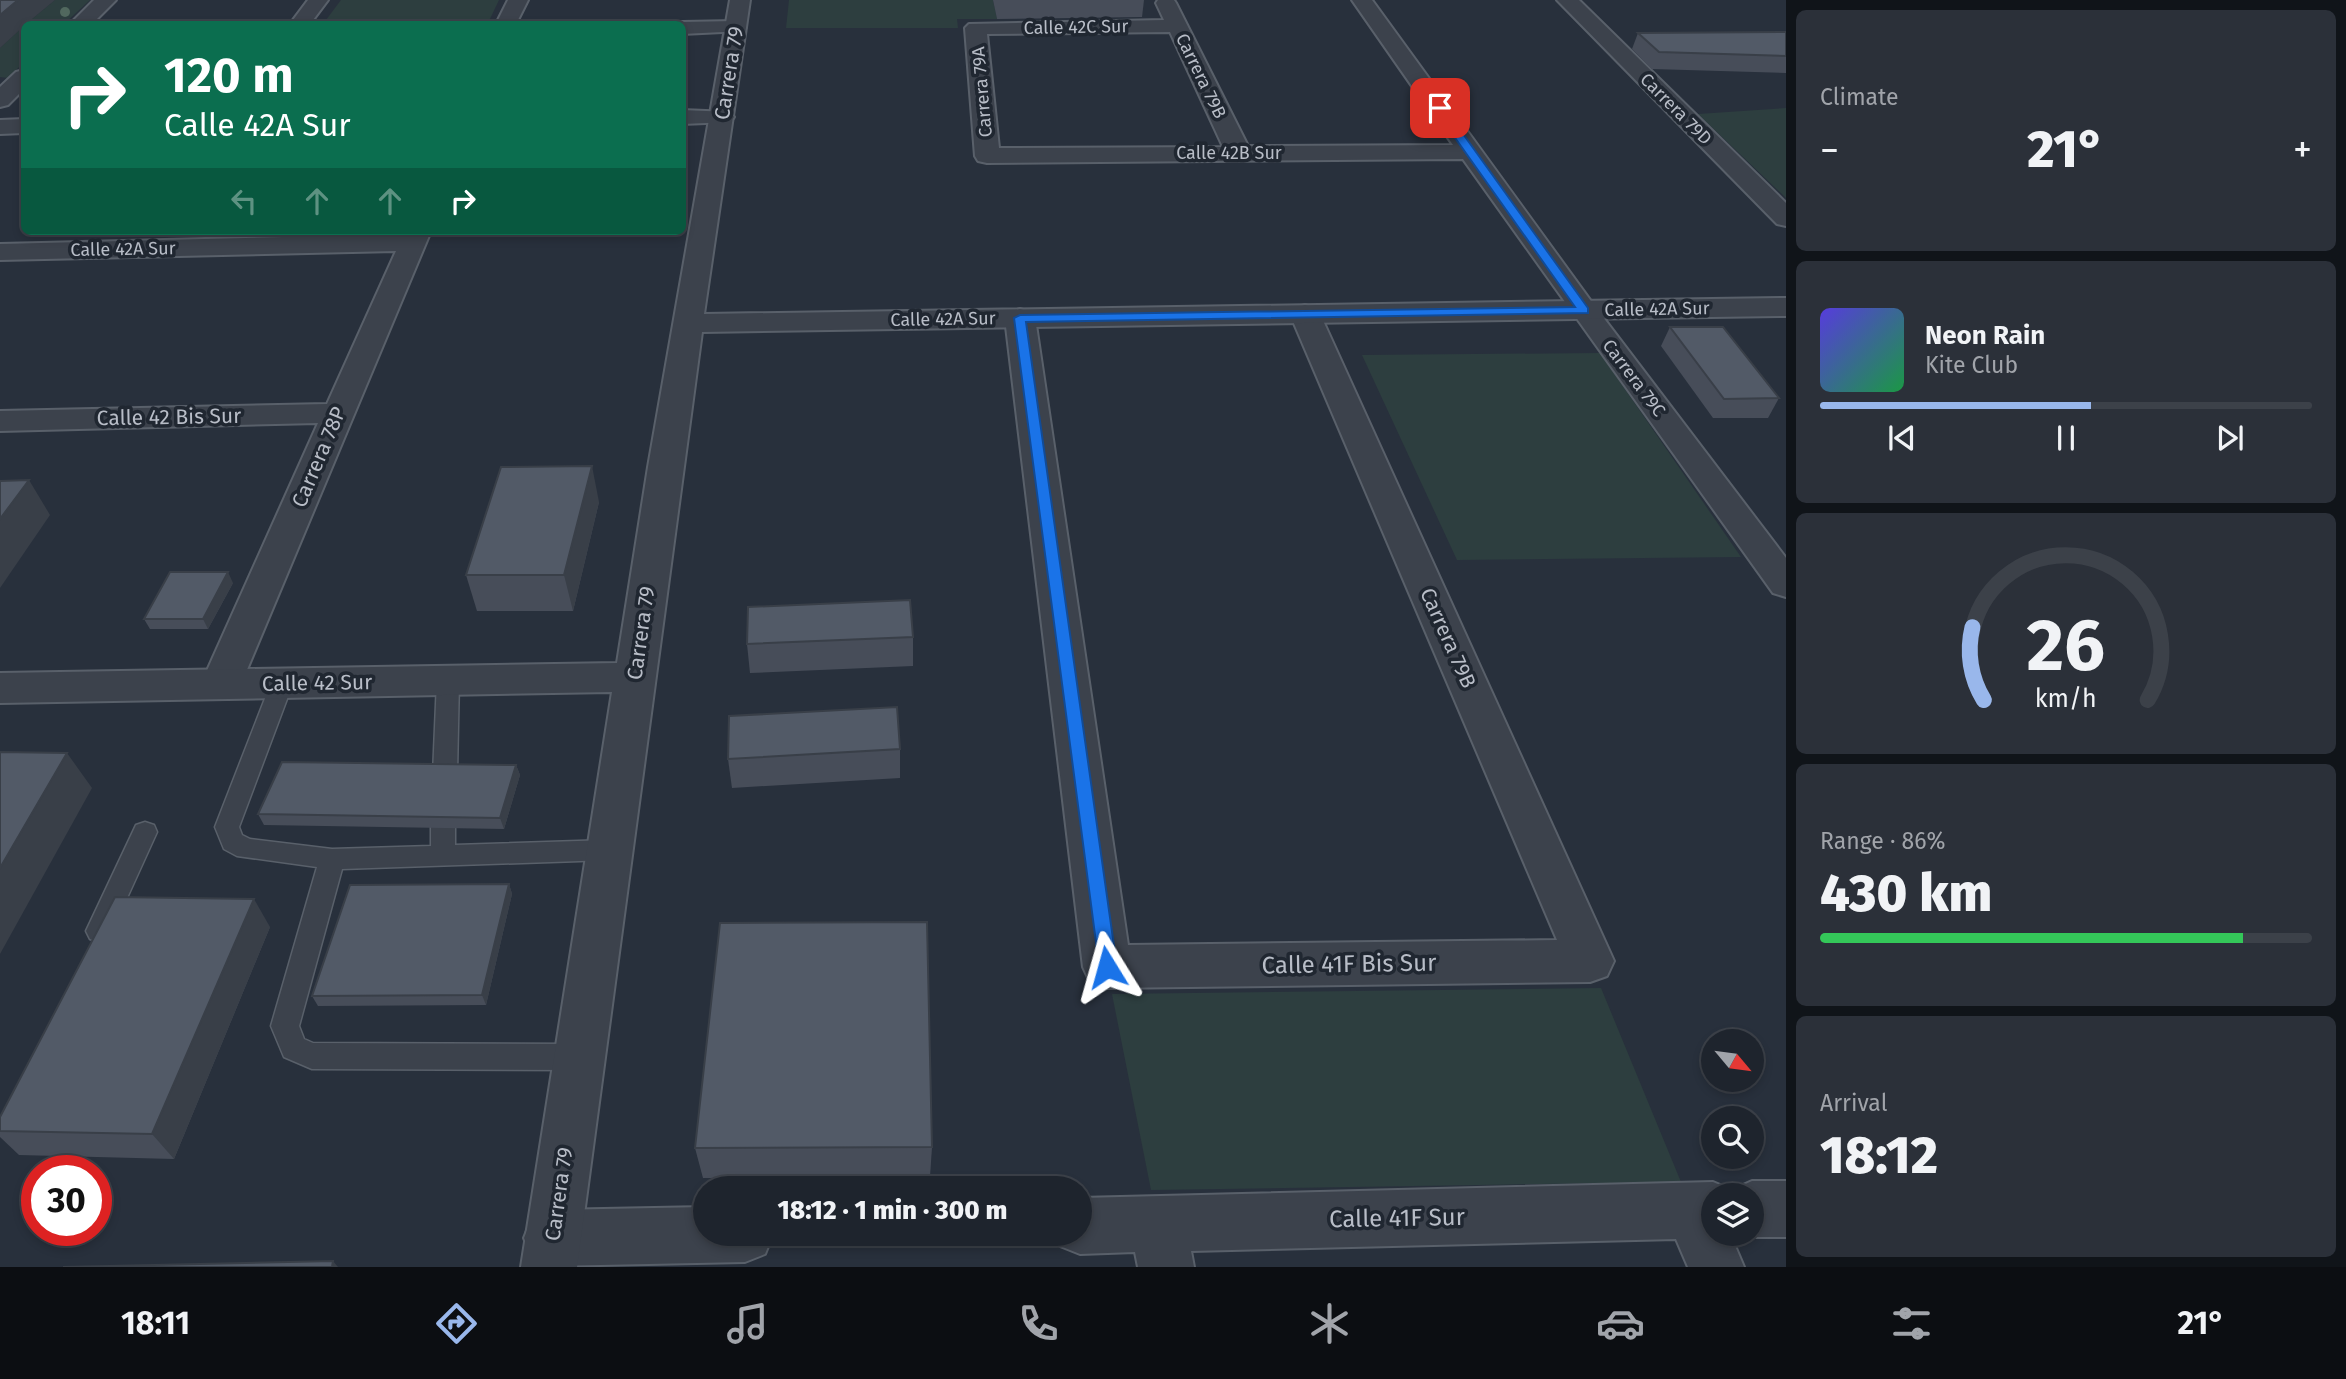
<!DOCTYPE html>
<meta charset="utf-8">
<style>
body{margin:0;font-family:"Fira Sans",sans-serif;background:#2b3039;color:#f1f3f6;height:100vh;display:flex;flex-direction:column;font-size:26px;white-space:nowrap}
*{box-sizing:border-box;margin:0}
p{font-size:23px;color:#a1a4aa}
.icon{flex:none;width:38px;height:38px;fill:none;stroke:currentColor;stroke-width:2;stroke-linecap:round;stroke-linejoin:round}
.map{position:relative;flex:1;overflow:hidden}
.sheet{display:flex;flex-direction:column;gap:10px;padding:10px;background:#101419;width:560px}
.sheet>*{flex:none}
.top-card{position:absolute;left:21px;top:21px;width:665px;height:214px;border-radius:10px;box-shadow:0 4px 10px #0003,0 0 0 2px #3c4149;background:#0b6e4f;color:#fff;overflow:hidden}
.needle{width:46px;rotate:119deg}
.tools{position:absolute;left:1701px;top:1029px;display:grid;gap:14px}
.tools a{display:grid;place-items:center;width:63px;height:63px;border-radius:50%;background:#1e242d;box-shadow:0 4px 10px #0003,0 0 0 2px #3c4149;font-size:35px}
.speed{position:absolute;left:21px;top:1155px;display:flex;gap:14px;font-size:35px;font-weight:700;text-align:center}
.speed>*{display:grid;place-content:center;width:91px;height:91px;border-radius:50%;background:#1e242d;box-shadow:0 4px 10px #0003,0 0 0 2px #3c4149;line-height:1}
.speed .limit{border:10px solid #d22;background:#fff;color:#111}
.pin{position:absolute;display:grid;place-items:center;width:60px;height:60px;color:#fff;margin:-30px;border-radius:14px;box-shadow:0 4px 10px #0006}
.me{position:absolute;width:77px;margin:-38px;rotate:352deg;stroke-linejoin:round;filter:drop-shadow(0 0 5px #0008)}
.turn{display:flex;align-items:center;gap:24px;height:147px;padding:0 28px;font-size:32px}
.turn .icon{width:91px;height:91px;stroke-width:2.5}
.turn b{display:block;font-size:49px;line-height:60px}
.lanes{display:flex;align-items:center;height:66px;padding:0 28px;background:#0003;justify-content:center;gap:35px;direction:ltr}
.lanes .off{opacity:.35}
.big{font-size:52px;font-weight:800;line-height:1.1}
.sheet .tile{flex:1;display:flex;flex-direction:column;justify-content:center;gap:10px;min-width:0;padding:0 24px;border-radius:10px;background:#2b3039}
.sheet .dial{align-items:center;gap:0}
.dial svg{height:182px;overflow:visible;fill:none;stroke:#3c4149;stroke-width:7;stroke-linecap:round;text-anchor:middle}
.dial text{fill:#f1f3f6;stroke:none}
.song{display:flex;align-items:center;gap:21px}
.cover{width:84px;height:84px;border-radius:10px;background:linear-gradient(135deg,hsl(250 70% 55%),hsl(140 70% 35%))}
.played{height:7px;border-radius:4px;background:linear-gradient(90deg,#99b7eb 55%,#3c4149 55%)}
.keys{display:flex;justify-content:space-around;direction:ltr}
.heat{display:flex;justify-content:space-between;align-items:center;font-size:38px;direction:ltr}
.charge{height:10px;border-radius:5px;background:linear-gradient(90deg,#34c759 86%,#3c4149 0)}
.trip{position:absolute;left:693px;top:1176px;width:399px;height:70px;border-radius:35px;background:#1e242d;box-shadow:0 4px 10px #0003,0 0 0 2px #3c4149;font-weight:800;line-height:70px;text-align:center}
.tabs{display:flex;height:112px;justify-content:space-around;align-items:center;background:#0c0e12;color:#a1a4aa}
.tabs .icon{width:49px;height:49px}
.tabs .current{color:#99b7eb}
.tabs b{font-size:32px;color:#f1f3f6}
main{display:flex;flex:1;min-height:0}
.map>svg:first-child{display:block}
.green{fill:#2d3e3f}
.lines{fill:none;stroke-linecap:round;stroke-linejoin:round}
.service-casing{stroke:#59606a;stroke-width:3}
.minor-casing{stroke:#59606a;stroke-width:4}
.tertiary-casing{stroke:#59606a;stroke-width:4}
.service{fill:#3c424c;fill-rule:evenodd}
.minor{fill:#3c424c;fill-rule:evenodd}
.tertiary{fill:#3c424c;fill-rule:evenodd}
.tree{fill:#51685e}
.wall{fill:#474d59}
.shaded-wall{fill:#393f48}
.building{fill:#525a67;stroke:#393f48;stroke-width:2}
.route{fill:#1a73e8;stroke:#114b97;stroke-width:2}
.labels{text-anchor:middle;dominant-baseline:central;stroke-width:7;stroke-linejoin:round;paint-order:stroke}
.far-street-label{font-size:18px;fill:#b8bdc7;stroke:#202731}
.street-label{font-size:21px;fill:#b8bdc7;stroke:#202731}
.near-street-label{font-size:24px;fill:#b8bdc7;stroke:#202731}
</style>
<main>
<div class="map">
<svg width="1786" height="1267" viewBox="0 0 1786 1267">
<rect width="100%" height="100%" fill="#28303c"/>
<g class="green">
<path d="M55,0H90L64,24H26Z"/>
<path d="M341,0H499L488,23L323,24Z"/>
<path d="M789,0H993L997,19H957L958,28H786Z"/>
<path d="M24,26V62L8,78L0,77V48Z"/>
<path d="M1786,108V198L1698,114Z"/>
<path d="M1600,353L1741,557L1457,560L1362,355Z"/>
<path d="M1601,988L1681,1182L1151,1190L1112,994Z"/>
</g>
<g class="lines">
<defs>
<g id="service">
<path d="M448,672L456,674L459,680L457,774L453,780L445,783L437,780L433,774L437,680L440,674Z"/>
<path d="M282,675L290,677L293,683L239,827L242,835L250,839L332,849L431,846V827L434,820L443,817L452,820L455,827V845L609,840L618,843L621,850L618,857L609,860L342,869L299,1026L304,1039L313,1043L579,1044L589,1048L593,1057L589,1066L579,1070L312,1069L284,1057L271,1026L317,867L237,856L224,849L215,827L271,683L274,677Z"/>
<path d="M145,822L154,825L157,832L112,931L108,939L99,942L90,939L86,931L136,825Z"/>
</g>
<g id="minor">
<path d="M94,0H116L92,24H70Z"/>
<path d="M308,0H328L310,24H290Z"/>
<path d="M508,0H528L516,24H496Z"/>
<path d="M1158,0H1174L1176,3L1248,146L1453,145L1352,0H1372L1593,304L1786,558V597L1773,593L1463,159L987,163L978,161L975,156L965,28L969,24L1164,20L1156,3ZM1170,32L1223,147L999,148L987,34Z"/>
<path d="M1557,0H1579L1786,203V226L1777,224Z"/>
<path d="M736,21L743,23L746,27L743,31L682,34V24H674L682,22Z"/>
<path d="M24,70V89L8,105L0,107V87L16,72Z"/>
<path d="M682,110L730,112L734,117L730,122L682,124Z"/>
<path d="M24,119V133L0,134V120Z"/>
<path d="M405,231H431L241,684L235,694L221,699L207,694L201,684L318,423L0,431V411L327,404L396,251L0,260V244L403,234Z"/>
<path d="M1305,305L1315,308L1320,314L1614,961L1607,976L1590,982L1107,988L1090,982L1083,967L1005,318L1010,312L1020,309L1030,312L1035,318L1128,945L1557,940L1290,314L1295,308Z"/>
<path d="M1752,1181H1786V1237H1752L1745,1234H1752V1195H1713V1234H1730L1744,1267H1688L1676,1239L1191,1251L1194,1267H1138L1135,1252L1080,1254L1060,1246L1055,1234H1080V1198L1713,1182L1732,1190Z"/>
<path d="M705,1207V1234H773L765,1254L745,1262L552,1266L532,1258L524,1238L532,1218L552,1210Z"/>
</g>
<path id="tertiary" d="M730,0H750L704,314L1786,298V316L702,332L577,1267H521L612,692L0,703V673L617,663L648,467Z"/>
</defs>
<use href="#service" class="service-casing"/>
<use href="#minor" class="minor-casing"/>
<use href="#tertiary" class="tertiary-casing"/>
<use href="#service" class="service"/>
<use href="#minor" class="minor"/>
<use href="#tertiary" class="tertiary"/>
</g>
<circle class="tree" cx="65" cy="12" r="5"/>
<g class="wall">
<path d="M993,0H1144L1142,17L997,19Z"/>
<path d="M1786,32V73L1652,69L1632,49L1638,33Z"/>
<path d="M1670,327L1779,398L1768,418H1713L1661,346Z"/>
<path d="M599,502L573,611H477L466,575Z"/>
<path d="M233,583L208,629H150L144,619Z"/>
<path d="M913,637V666L750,673L747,644Z"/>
<path d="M900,749V778L732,788L728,759Z"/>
<path d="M516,765L520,775L504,829L264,825L258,814Z"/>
<path d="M509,884L512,894L486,1005L318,1006L312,996Z"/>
<path d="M270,927L174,1159L19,1155L0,1137V1117Z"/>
<path d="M932,1147L930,1177L703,1178L695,1148Z"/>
</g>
<g class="shaded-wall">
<path d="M18,0H55L26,24H24V26L0,48V15Z"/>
<path d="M592,466L599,502L573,611L564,575Z"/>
<path d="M29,480L50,515L0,588V519Z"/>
<path d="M228,572L233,583L208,629L203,619Z"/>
<path d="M67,753L92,788L0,954V868Z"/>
<path d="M516,765L520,775L504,829L500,818Z"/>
<path d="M509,884L512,894L486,1005L482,995Z"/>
<path d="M254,899L270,927L174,1159L152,1134Z"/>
<path d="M333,1261L338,1267H332Z"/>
</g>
<g class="building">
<path d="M0,0H18L0,15Z"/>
<path d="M1786,32V56L1659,52L1638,33Z"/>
<path d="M1670,327H1723L1779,398L1724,399Z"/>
<path d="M592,466L564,575H466L501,467Z"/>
<path d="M29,480L0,519V481Z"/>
<path d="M170,572H228L203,619H144Z"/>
<path d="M910,600L913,637L747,644L748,607Z"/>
<path d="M897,707L900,749L728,759L729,716Z"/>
<path d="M0,752L67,753L0,868Z"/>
<path d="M282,762L516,765L500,818L258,814Z"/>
<path d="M509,884L482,995L312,996L350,885Z"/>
<path d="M115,897L254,899L152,1134L0,1131V1117Z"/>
<path d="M927,922L932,1147L695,1148L720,923Z"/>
<path d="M333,1261L332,1267H63Z"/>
</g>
<path class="route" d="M1436,106H1443L1588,308V313L1026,322L1117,967L1114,973L1107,975L1100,973L1014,318L1020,315L1575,307L1436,111Z"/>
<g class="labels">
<g class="far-street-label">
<text transform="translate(1076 27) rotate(-1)">Calle 42C Sur</text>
<text transform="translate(1201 76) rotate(64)">Carrera 79B</text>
<text transform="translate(982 92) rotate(-95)">Carrera 79A</text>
<text transform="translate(1676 109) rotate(45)">Carrera 79D</text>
<text x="1229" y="153">Calle 42B Sur</text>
<text transform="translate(123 249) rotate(-1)">Calle 42A Sur</text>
<text transform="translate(1657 309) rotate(-1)">Calle 42A Sur</text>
<text transform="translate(943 319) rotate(-1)">Calle 42A Sur</text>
<text transform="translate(1634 378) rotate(53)">Carrera 79C</text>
</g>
<g class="street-label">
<text transform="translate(729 73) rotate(-81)">Carrera 79</text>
<text transform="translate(169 417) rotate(-1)">Calle 42 Bis Sur</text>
<text transform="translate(319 457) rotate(-67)">Carrera 78P</text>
<text transform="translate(641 633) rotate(-82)">Carrera 79</text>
<text transform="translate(1448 638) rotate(66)">Carrera 79B</text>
<text transform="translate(317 683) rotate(-1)">Calle 42 Sur</text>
<text transform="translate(559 1194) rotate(-82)">Carrera 79</text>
</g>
<g class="near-street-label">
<text transform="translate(1349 964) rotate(-1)">Calle 41F Bis Sur</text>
<text transform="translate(1397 1218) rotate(-1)">Calle 41F Sur</text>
</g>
</g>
</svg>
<div class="tools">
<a><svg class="needle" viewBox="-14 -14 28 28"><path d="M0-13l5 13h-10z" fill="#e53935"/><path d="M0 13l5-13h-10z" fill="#a1a4aa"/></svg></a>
<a><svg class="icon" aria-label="search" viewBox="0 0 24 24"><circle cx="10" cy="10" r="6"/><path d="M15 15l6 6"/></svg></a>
<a><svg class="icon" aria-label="layers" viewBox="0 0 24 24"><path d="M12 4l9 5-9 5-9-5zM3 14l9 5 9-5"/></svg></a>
</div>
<div class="speed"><div class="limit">30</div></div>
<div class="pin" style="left:1440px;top:108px;background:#d93025"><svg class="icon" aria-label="arrive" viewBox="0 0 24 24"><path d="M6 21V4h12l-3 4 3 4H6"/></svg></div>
<svg class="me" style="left:1107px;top:967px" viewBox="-20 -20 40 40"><path d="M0-17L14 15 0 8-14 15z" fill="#1a73e8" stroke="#fff" stroke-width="4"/></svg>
<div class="trip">18:12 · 1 min · 300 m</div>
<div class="top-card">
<div class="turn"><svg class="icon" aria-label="right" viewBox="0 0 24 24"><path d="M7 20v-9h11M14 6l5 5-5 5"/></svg><div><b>120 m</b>Calle 42A Sur</div></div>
<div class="lanes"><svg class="icon off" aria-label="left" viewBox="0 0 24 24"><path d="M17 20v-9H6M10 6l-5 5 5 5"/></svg><svg class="icon off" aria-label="ahead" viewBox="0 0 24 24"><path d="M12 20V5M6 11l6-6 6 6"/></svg><svg class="icon off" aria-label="ahead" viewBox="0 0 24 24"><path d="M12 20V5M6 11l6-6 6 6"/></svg><svg class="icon" aria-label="right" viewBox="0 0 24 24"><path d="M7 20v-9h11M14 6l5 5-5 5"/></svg></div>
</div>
</div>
<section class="sheet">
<div class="tile"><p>Climate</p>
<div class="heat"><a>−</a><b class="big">21°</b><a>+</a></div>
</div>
<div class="tile">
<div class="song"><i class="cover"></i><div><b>Neon Rain</b><p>Kite Club</p></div></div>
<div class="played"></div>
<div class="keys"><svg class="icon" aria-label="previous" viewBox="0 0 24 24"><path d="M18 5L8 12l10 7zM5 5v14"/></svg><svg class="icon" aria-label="pause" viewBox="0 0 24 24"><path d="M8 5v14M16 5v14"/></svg><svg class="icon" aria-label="next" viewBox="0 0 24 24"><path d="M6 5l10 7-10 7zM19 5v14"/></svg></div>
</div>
<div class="tile dial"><svg viewBox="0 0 100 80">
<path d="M14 69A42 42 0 1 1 86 69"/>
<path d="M14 69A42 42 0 0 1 9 37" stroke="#99b7eb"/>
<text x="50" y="56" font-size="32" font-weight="700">26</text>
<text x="50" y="72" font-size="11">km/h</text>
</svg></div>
<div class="tile"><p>Range · 86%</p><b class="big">430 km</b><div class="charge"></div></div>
<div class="tile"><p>Arrival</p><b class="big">18:12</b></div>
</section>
</main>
<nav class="tabs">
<b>18:11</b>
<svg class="icon current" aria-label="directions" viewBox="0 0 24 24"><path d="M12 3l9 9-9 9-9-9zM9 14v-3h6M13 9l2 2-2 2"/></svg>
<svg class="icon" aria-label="music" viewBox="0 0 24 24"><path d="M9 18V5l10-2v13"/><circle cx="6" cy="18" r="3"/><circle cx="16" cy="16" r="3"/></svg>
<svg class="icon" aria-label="phone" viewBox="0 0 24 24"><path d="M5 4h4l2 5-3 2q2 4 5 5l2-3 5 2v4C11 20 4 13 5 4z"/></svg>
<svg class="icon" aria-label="climate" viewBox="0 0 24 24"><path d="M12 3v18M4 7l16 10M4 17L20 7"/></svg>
<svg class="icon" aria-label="car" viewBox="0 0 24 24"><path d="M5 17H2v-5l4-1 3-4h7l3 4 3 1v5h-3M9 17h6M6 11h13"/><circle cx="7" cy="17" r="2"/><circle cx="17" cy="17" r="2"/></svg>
<svg class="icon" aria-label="filters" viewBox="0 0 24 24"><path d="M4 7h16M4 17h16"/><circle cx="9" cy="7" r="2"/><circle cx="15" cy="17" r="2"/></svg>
<b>21°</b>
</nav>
